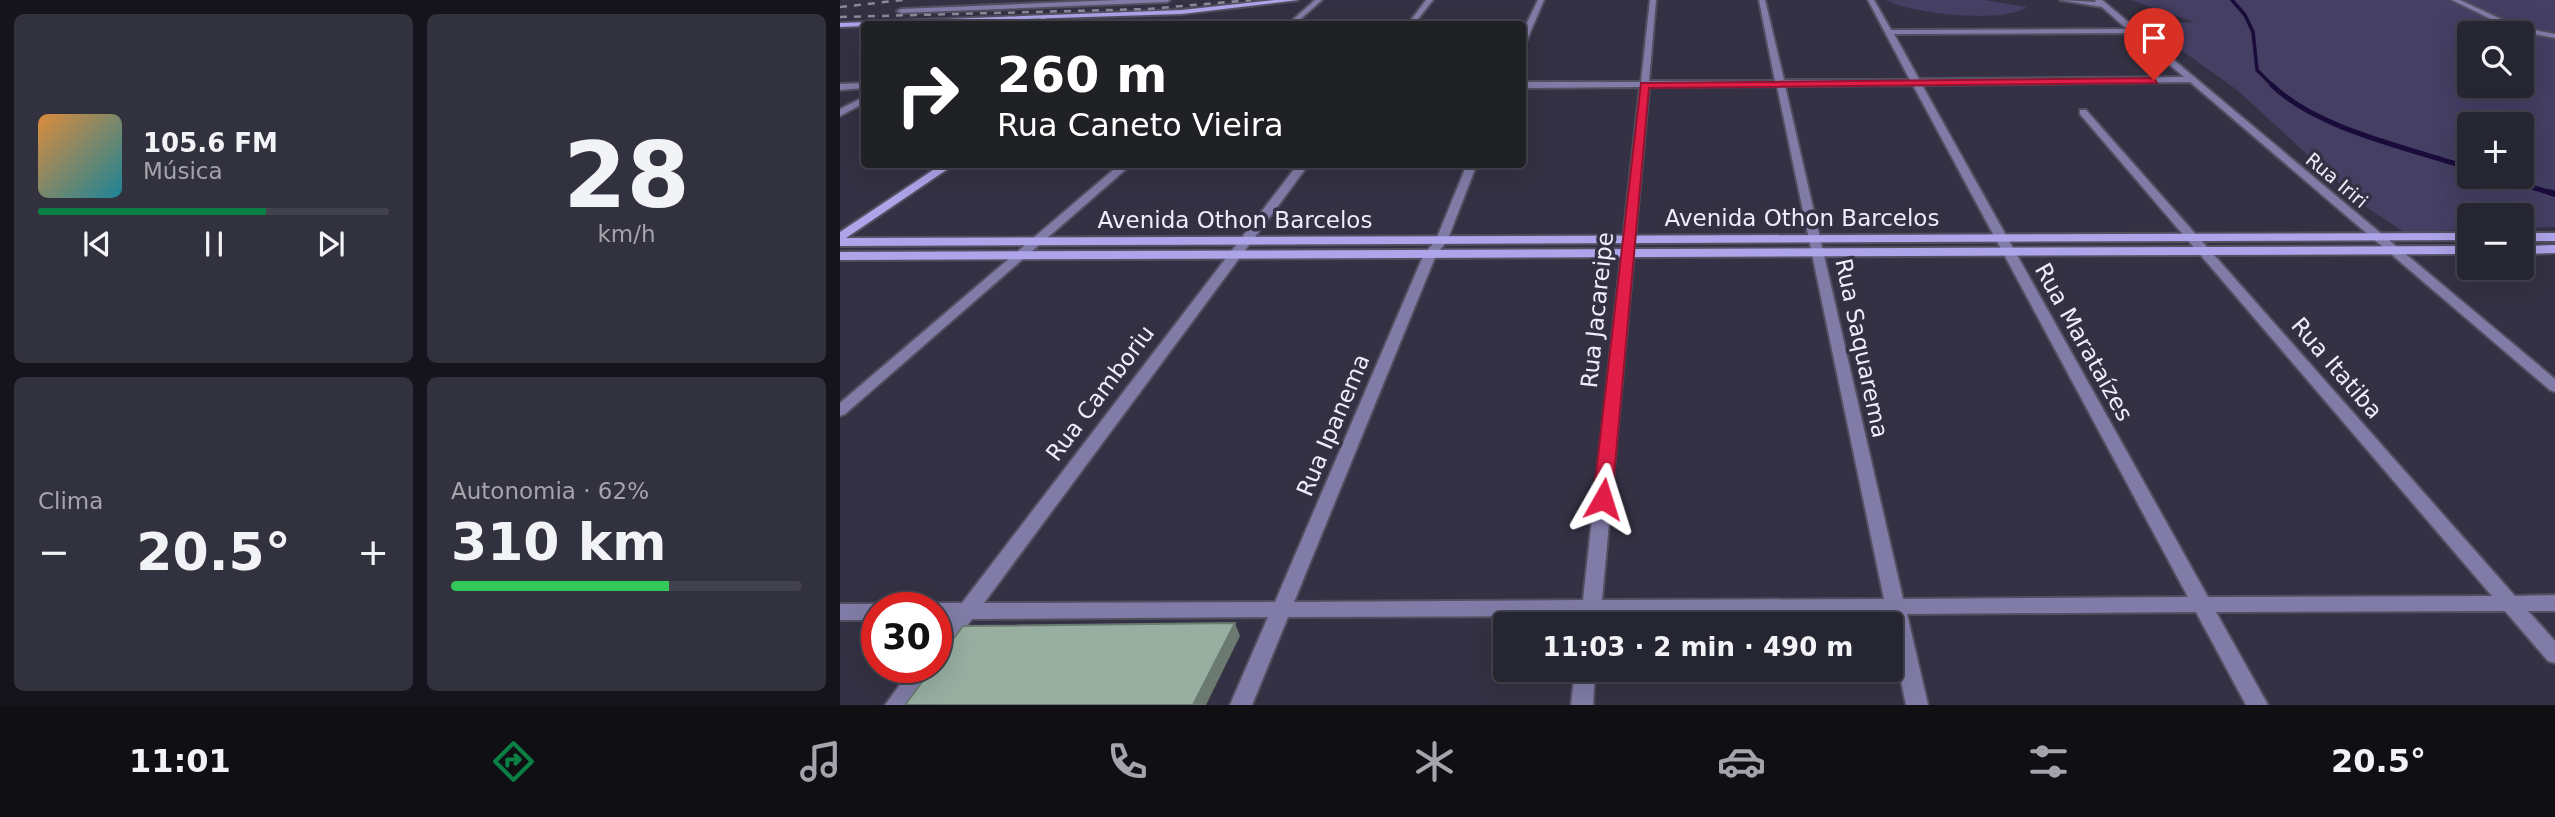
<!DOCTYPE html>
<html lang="pt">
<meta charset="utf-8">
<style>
body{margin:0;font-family:"DejaVu Sans",sans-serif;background:#32313e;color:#f1f3f6;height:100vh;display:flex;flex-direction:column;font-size:26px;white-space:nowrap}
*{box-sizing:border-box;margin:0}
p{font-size:23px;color:#a4a5ac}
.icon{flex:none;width:38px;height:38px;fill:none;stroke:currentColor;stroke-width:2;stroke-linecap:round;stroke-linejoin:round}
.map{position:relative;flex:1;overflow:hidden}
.panel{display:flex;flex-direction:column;gap:14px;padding:14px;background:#15141c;width:840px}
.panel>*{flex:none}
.banner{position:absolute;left:21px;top:21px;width:665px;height:147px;border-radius:7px;box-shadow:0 7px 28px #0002,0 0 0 2px #42424d;background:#202124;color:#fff;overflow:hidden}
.buttons{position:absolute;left:1617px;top:21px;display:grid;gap:14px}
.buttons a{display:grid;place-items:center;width:77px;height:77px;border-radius:7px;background:#262532;box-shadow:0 7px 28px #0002,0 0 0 2px #42424d;font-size:35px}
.speed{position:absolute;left:21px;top:592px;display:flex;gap:14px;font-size:35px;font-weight:700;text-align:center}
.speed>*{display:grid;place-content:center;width:91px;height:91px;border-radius:50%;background:#262532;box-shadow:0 7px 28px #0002,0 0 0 2px #42424d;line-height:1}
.speed .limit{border:10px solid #d22;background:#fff;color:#111}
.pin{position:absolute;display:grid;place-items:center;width:60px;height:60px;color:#fff;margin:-72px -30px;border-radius:50% 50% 50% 0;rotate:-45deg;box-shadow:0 0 7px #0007}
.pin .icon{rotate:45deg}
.me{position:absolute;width:77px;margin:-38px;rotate:6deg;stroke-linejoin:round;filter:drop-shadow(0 0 5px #0008)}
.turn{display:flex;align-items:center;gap:24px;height:147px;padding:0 21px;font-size:32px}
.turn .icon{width:91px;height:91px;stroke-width:2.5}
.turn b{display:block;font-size:49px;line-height:60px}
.big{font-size:52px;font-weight:700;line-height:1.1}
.panel .tile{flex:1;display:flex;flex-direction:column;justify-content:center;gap:10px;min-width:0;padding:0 24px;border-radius:10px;background:#32313e}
.panel .dial{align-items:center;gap:0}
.dial b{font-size:91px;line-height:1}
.song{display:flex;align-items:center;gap:21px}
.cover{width:84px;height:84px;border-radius:10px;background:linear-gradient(135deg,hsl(30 70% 55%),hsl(190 70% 35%))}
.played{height:7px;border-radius:4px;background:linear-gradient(90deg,#0b8043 65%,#42424d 65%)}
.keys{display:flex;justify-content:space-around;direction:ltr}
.heat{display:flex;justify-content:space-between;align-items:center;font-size:38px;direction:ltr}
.charge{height:10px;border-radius:5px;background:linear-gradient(90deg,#34c759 62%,#42424d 0)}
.panel .tiles{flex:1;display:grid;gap:14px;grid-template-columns:repeat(2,1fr)}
.trip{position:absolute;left:653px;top:612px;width:410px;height:70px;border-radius:7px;background:#262532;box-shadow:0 7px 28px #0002,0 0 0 2px #42424d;font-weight:700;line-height:70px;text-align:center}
.tabs{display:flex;height:112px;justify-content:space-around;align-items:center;background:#0f0f14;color:#a4a5ac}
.tabs .icon{width:49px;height:49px}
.tabs .current{color:#0b8043}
.tabs b{font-size:32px;color:#f1f3f6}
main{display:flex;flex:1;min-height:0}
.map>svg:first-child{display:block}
.green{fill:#443f63;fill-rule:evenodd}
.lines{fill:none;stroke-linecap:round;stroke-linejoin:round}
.stream-far2{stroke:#190c3b;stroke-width:3.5}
.stream-far1{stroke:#190c3b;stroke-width:5}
.stream{stroke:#190c3b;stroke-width:6}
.street-casing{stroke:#514f60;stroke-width:4}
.secondary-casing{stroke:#514f60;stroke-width:4}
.street{fill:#817ca7;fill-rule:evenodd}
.secondary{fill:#ada4e9;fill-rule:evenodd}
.rail{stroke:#8b8999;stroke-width:2.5;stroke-dasharray:7 7;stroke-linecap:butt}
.shaded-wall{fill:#6a7a71}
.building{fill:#97aea1;stroke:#6a7a71;stroke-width:2}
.route{fill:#e11d48;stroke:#92132f;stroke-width:2}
.labels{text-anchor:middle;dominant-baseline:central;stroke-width:7;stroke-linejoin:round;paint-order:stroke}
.far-street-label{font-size:19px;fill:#eeedf9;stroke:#333143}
.street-label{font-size:23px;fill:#eeedf9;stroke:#333143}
</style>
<main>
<section class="panel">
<div class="tiles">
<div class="tile">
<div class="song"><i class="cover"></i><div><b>105.6 FM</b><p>Música</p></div></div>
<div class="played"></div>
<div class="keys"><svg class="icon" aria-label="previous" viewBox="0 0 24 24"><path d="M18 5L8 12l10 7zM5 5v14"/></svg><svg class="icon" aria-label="pause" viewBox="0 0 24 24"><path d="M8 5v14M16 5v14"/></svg><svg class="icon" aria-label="next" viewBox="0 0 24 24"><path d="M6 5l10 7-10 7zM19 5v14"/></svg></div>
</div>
<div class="tile dial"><b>28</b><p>km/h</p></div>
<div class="tile"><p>Clima</p>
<div class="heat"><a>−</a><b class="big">20.5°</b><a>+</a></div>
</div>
<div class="tile"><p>Autonomia · 62%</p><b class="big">310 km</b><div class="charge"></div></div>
</div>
</section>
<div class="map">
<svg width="1715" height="705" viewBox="0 0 1715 705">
<rect width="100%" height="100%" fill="#333143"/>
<g class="green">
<path d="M1046,0H1145L1187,7C1164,24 1071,14 1046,0Z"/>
<path d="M1291,0H1715V227L1682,228V215H1629V230L1564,232L1520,203L1397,90L1334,45L1331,35L1292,16L1331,23L1354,22ZM1629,33H1682V86H1629ZM1629,124H1682V177H1629Z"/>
</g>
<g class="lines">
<path class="stream-far2" d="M1392,0L1405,15L1413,32L1417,70L1434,87"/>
<g class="stream-far1">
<path d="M1432,85C1476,129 1569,148 1629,168"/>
<path d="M1657,177L1715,194"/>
</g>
<path class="stream" d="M1709,192L1715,194"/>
<defs>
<g id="street">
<path d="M277,0H330L327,2L61,13L57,11L61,9Z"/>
<path d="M475,0H482L455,24H448Z"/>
<path d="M586,0H593L574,24H568Z"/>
<path d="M698,0H704L686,42L682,44V33Z"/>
<path d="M810,0H816L809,81H935L919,0H925L944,80H1070L1028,0H1034L1051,30L1287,29L1262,7L1220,0L1256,2L1255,0H1262L1715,379V392L1710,390L1350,82L1082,85L1368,597L1652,596L1240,114V110H1246L1675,596L1715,595V611H1688L1715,641V663L1708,661L1665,611L1376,612L1428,705H1406L1356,612L1067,614L1088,705H1066L1047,614L761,615L760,625H740L741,616L448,617L412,705H390L428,617L132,619L103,658L96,660V636L110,619H96V607H88L89,606L96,603H122L458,164H469L144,603L435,602L584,254L596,240L627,164H637L607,241L596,255L454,602L743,600L800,87L682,88V82H801ZM1293,33L1344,77L1079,79L1054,34ZM1073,85L1348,597L1063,599L945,86ZM937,86L1044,599L762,600L809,87Z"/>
<path d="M1612,0H1620L1678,27L1715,34V38L1673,30Z"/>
<path d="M203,17H206V21L199,24H190Z"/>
<path d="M133,18H136V22L130,24H122Z"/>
<path d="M24,83V88L0,90V84Z"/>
<path d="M24,97V103L0,116V109Z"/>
<path d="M280,164H292L5,414L0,416V403Z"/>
<path d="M0,604H37L44,607H37V620H0Z"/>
<path d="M73,667H95L68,705H45Z"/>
<path d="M735,670H755L753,705H731Z"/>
</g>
<g id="secondary">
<path d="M435,0H458L342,14L24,24V26L0,27V23L342,10Z"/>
<path d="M102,164H115L6,238L1629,233V240L0,246V232Z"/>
<rect x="1682" y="233" width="33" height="8"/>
<path d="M1715,245V253L1682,254V246Z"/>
<path d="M1629,246V254L0,260V252Z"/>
</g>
</defs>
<use href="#street" class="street-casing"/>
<use href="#secondary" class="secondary-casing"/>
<use href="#street" class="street"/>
<use href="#secondary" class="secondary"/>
<g class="rail">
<path d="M0,7L63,0"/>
<path d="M0,17L308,9L411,0"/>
</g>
</g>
<path class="shaded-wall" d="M395,623L400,636L366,705H353Z"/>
<path class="building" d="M395,623L353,705H65L93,667H96V662L123,626Z"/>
<path class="route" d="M1314,78L1317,83L809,88L772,499L769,504H756L753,499L801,83Z"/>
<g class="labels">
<g class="far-street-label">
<text transform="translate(1497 180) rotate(40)">Rua Iriri</text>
</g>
<g class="street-label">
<text x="962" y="218">Avenida Othon Barcelos</text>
<text x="395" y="220">Avenida Othon Barcelos</text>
<text transform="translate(757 310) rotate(-84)">Rua Jacareipe</text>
<text transform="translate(1244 342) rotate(61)">Rua Marataízes</text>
<text transform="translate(1022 348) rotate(78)">Rua Saquarema</text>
<text transform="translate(1497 368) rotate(49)">Rua Itatiba</text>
<text transform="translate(260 393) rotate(-53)">Rua Camboriu</text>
<text transform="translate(493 425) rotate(-67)">Rua Ipanema</text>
</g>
</g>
</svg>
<div class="buttons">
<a><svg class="icon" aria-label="search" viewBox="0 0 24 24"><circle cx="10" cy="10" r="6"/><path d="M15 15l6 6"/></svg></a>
<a>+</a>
<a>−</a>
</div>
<div class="speed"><div class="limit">30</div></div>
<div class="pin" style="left:1314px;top:80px;background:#d93025"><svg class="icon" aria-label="arrive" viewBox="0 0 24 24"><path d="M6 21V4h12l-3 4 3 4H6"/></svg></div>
<svg class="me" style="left:763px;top:499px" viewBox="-20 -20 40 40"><path d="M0-17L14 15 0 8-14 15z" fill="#e11d48" stroke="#fff" stroke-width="4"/></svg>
<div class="trip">11:03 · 2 min · 490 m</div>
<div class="banner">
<div class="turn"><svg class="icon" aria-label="right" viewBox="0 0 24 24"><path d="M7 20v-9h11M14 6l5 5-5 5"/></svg><div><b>260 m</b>Rua Caneto Vieira</div></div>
</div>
</div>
</main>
<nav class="tabs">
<b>11:01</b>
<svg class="icon current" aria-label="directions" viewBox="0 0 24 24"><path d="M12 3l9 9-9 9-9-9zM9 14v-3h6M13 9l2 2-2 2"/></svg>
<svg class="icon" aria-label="music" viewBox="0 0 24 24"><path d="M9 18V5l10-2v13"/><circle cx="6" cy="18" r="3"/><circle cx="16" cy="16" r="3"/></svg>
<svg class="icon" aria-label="phone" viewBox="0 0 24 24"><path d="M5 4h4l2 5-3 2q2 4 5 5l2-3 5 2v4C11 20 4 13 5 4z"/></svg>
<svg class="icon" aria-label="climate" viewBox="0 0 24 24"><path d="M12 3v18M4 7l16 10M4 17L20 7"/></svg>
<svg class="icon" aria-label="car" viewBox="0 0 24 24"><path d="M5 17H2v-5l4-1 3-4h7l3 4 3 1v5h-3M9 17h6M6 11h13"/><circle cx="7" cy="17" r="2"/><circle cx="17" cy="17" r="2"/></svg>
<svg class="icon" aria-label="filters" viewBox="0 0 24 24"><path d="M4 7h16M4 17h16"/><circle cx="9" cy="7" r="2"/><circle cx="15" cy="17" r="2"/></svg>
<b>20.5°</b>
</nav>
